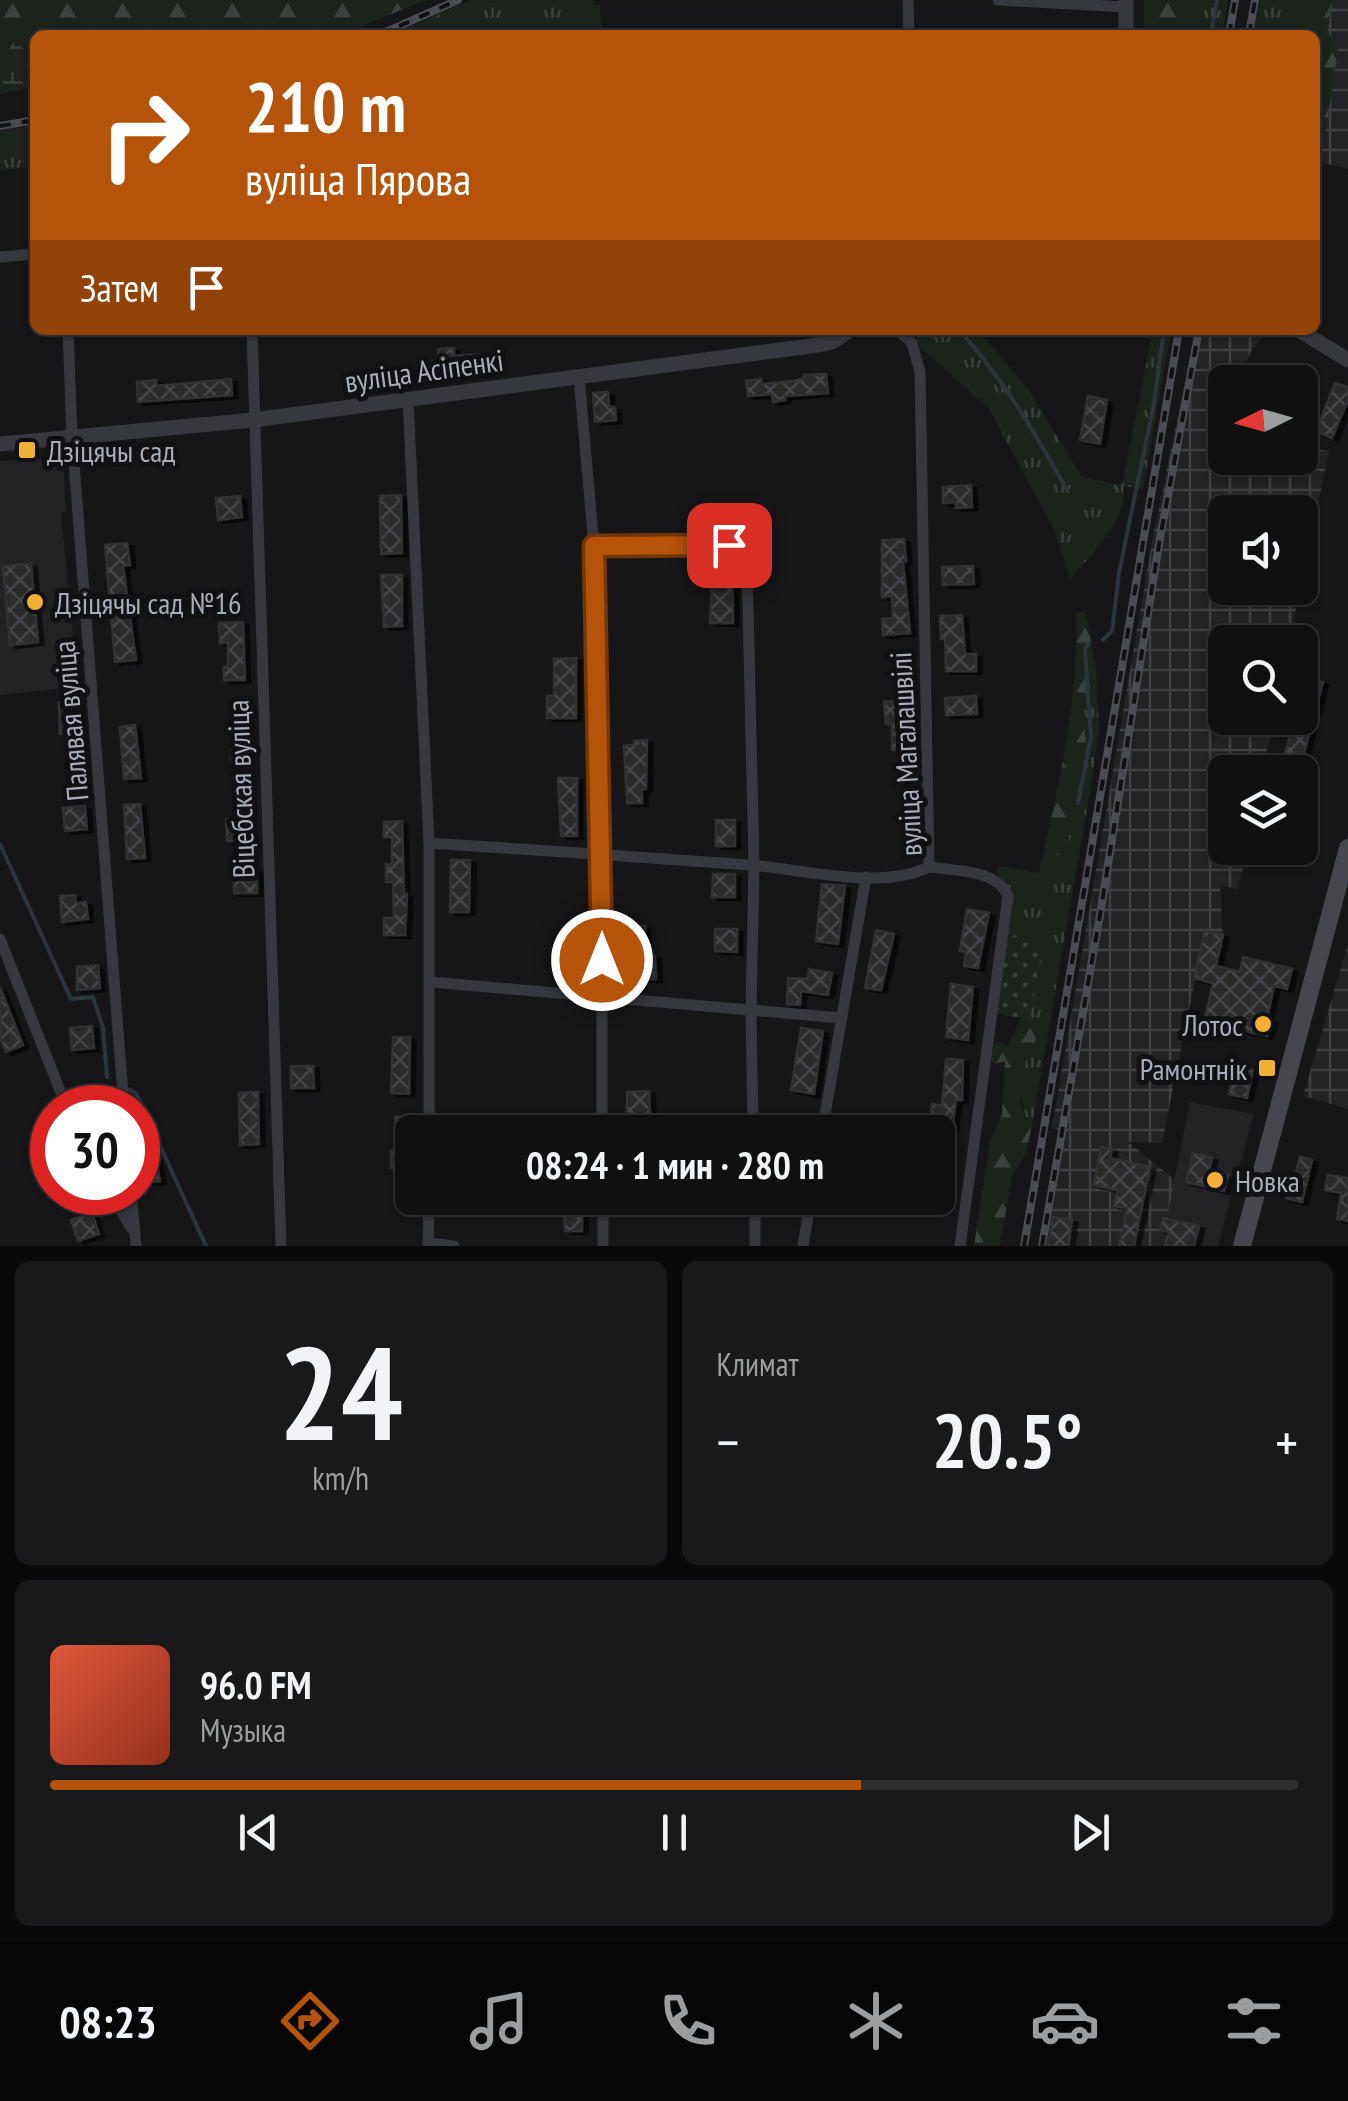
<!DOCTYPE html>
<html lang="ru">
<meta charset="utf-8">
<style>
body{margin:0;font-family:"PT Sans Narrow",sans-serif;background:#19191b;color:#f1f3f6;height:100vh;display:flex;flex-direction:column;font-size:38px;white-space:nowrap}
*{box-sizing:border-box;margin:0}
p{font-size:32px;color:#9c9d9f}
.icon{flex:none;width:55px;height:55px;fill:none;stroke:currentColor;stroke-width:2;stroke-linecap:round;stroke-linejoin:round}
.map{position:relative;height:1246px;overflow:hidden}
.drawer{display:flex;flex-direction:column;gap:15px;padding:15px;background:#09090a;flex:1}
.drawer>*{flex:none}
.hud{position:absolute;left:30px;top:30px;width:1290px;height:305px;border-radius:15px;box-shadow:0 2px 8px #0004,0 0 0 2px #303032;background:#b45309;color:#fff;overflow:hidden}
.needle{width:65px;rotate:265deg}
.buttons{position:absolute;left:1208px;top:365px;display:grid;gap:20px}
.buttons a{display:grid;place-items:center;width:110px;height:110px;border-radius:15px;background:#101012;box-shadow:0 2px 8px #0004,0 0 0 2px #303032;font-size:50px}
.speed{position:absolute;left:30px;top:1085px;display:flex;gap:20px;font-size:50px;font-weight:700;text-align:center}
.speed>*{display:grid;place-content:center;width:130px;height:130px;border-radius:50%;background:#101012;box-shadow:0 2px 8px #0004,0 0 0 2px #303032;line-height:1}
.speed .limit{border:15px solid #d22;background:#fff;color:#111}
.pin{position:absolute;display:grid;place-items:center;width:85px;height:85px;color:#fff;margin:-42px;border-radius:20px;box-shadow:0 5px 15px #0006}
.me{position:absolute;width:110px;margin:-55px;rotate:0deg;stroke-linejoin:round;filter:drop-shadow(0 0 8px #0008)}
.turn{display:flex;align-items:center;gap:35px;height:210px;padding:0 50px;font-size:45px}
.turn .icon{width:130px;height:130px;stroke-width:2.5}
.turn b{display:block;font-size:70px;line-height:85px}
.then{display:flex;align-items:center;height:95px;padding:0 50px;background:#0003;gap:20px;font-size:38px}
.big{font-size:75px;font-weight:700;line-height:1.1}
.drawer .widget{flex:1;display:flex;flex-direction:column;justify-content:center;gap:15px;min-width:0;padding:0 35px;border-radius:15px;background:#19191b}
.drawer .dial{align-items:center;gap:0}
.dial b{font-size:130px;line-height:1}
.song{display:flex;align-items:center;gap:30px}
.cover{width:120px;height:120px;border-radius:15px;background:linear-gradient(135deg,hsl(10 70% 55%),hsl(10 70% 35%))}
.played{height:10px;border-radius:5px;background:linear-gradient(90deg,#b45309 65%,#303032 65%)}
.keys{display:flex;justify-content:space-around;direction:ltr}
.heat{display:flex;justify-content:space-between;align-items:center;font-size:55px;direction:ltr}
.drawer .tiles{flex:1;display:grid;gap:15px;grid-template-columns:1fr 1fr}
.widget:last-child{grid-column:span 2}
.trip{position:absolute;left:395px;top:1115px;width:560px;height:100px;border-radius:15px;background:#101012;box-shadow:0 2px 8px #0004,0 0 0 2px #303032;font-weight:700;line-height:100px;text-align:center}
.tab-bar{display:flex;height:160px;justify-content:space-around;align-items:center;background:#060607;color:#9c9d9f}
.tab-bar .icon{width:70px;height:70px}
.tab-bar .on{color:#b45309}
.tab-bar b{font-size:45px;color:#f1f3f6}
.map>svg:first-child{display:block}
.built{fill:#222225}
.industrial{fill:url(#industrial-grid);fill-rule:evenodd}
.grass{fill:url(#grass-tufts)}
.forest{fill:url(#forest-firs)}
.wetland{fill:url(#wetland-marsh)}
.garden{fill:url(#garden-dots)}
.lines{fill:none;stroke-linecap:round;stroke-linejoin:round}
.stream{stroke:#2c353c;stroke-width:4}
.building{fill:url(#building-cross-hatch);stroke:#303034;stroke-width:2.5;filter:url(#shadow)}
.minor{stroke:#37383d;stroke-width:11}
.tertiary{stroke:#37383d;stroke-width:15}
.secondary{stroke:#45474d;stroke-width:18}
.rail-casing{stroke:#4a4c52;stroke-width:8}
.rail{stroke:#111113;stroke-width:4;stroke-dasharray:11;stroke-linecap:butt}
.route-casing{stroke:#753606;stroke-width:25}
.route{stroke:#b45309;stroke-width:18}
.poi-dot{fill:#f2b134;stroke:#111113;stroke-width:4}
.labels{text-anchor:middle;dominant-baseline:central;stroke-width:10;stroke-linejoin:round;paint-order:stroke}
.street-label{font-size:30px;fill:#a8adb8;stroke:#111113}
.poi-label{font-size:30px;fill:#a8adb8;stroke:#111113;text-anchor:start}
</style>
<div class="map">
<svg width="1348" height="1246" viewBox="0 0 1348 1246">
<defs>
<pattern id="industrial-grid" width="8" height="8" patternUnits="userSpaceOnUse" patternTransform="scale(2.5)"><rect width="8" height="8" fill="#222225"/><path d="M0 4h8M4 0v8" fill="none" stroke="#3f3f43"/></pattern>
<pattern id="grass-tufts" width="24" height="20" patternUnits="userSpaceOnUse" patternTransform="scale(2.5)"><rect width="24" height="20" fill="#1c231d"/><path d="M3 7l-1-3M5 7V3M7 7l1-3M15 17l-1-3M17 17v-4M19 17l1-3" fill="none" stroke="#3a403c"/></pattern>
<pattern id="forest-firs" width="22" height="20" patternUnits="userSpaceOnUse" patternTransform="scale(2.5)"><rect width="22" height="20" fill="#1c231d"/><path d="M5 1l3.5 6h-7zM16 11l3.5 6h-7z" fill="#3a403c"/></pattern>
<pattern id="wetland-marsh" width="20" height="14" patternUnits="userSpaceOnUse" patternTransform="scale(2.5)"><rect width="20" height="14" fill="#1c231d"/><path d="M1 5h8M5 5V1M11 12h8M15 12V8" fill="none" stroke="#3a403c"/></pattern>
<pattern id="garden-dots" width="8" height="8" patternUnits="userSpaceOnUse" patternTransform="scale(2.5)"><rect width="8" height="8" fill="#1c231d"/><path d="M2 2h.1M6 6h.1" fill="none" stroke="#3a403c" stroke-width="1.8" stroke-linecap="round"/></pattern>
<pattern id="building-cross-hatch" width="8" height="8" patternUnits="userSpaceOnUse" patternTransform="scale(2.5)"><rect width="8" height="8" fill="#29292c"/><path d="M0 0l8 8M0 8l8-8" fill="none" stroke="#454548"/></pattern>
<filter id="shadow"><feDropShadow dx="5.5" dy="3" stdDeviation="0" flood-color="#0009"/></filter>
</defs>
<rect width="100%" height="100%" fill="#161618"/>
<g class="built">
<path d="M63,458L66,511L61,512L78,687L0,695V461Z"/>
<path d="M1190,1102L1254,1114L1218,1246H1161Z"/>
</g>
<g class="industrial">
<path d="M1333,0H1348V169L1315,161V91Z"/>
<path d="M1196,330L1268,331L1252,349L1239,382H1225V458H1300V447L1329,451L1289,642H1225V718H1274L1262,772H1225V848H1248L1238,889L1220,886L1223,935L1205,931L1162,1143L1128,1142L1175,1180L1161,1246H1047L1065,1132L1052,1128L1153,536ZM1225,512H1300V588H1225Z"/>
<path d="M1348,944V1109L1303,1096Z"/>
</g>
<g class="grass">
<path d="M471,0H593L594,5H600L602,35H391Z"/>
<path d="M1198,0H1228L1222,35H1186Z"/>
<path d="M1260,0H1307L1301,35H1254Z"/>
<path d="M35,125V167L0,170V131Z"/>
<path d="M912,330H977L1027,387L1082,477L1122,485L1151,339L1125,334V330H1171L1143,489L1123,486C1129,519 1091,555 1070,579L1055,531L989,409L920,347Z"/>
<path d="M1096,671L1099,727L1091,786L1031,1131C1022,1109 1017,1082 1026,1058C1030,1047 1035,1040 1037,1027L1030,1019L1043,941L1008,934C1012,911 1019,891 998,875L999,866L1039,873L1045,847L1055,855L1069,842L1068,811L1086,741L1081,698L1089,691L1091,679Z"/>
</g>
<g class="forest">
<path d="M0,0H426L355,29L321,35H35V87L32,86L31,50L5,54L0,52Z"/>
<path d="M1144,0H1198L1186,35H1162L1161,30L1144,29Z"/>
<path d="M1307,0H1333L1327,29L1338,51L1325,136L1315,148V35H1301Z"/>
<path d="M1076,612H1086L1096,671L1091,679L1089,691L1081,698L1086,741L1068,811L1069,842L1065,854L1055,855L1045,847C1062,769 1079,691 1076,612Z"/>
<path d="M1021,1018L1030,1019L1038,1027L1034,1046L1026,1059L1020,1104L1031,1131L1026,1153L1012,1176L1000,1246H974L990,1141L1002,1115L1005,1061L995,1064L989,1059L992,1045L1000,1042L1008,1046Z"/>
</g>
<path class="wetland" d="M17,38L31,50L32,86L0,95V52L5,54Z"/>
<path class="garden" d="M1008,934L1043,941L1030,1019L997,1014Z"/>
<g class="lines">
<g class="stream">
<path d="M1211,35L1217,0"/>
<path d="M959,330C1003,378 1035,433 1067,490"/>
<path d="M1103,640L1112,631L1119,573L1154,403L1164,330"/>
<path d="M1078,803L1091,737L1085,649L1089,643"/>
<path d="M0,844L71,999L93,997L103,1028L107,1077"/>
<path d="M126,1088L136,1093L206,1246"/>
</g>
</g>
<g class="building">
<path d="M454,348V356L488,354L489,373L433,379L432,361H439L438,349Z"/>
<path d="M826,374L828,393L785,396V400L773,402L772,394L748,396L746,381L761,379L762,384L794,381L804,378V375Z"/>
<path d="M231,379L232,395L138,402L137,382L156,380V386Z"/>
<path d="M1335,383L1348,387V400L1332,438L1316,431Z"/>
<path d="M608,392L609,407H615L616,420L595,422L593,393Z"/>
<path d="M1088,396L1107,400L1100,444L1080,440Z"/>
<path d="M971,485L972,507L956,508V502L943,503V487Z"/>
<path d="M401,495L402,553L381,554L380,496Z"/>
<path d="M240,496L242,517L218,520L216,498Z"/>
<path d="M904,539L906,561H903L910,633L883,635L882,619L893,618L892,596L882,597V540Z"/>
<path d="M127,543L130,565L123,566L136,660L115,662L105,545Z"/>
<path d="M31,564L38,642L10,645L3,566Z"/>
<path d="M973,566L974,584L943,585L942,567Z"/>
<path d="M713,567L732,568L733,623H710Z"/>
<path d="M381,575H402V626L384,627Z"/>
<path d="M962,615L965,654H976V671H946L945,638L941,639L940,616Z"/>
<path d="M243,622L245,680H224V667H228V642L220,643L219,623Z"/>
<path d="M576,658V718H547V696H554V659Z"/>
<path d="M1306,678L1323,682L1299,772L1281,768L1295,718H1300Z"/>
<path d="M976,696L977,714L946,715L945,698Z"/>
<path d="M907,700L910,757H900V750H892V724H886L884,702Z"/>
<path d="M76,701L78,733L60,734L59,702Z"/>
<path d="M247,706L249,761L231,762L232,707Z"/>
<path d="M135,725L141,778L124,779L120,727Z"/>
<path d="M647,740L646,789H642V803H627L624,746L634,745V741Z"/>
<path d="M558,778H577V836H561Z"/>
<path d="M140,804L145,858L127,859L124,805Z"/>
<path d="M85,806L87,829L65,831L63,808Z"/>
<path d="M249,818V841H227L226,819Z"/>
<rect x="716" y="820" width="19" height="26"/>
<path d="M402,821L404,894H407L405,935H384V918H394L393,882H386V864L392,865V837H384V822Z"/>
<path d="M451,860H470L469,912H450Z"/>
<rect x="234" y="870" width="23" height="23"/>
<path d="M713,874H735V897H712Z"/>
<path d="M822,884L845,886L838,944L816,941Z"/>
<path d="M75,895L76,903L86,902L88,919L62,922L60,896Z"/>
<path d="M967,909L989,913L978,968L964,966L966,952L960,951Z"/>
<path d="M629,926H645V956H655L656,979H643L642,973L628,974Z"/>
<path d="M715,929H737V952L715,951Z"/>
<path d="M876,930L894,934L881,990L865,988Z"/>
<path d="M1205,931L1223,935L1216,966L1240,972L1243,957L1292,969L1287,989L1274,986L1267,1019L1271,1020L1267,1036L1204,1022L1213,983L1194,978Z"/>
<path d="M98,965L100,988L77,990V967Z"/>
<path d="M809,969L832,973L828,995L801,991L800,1005L787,1004L788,978L808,979Z"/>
<path d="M951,984L973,987L968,1040L946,1037Z"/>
<path d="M0,987L23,1045L6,1052L0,1037Z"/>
<path d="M92,1026L94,1048L72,1050L70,1028Z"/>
<path d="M801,1028L823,1031L814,1094L791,1090Z"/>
<path d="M393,1037H410L409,1094L391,1093Z"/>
<path d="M946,1059L963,1060L962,1100H956L952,1129L929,1126L932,1104L942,1106Z"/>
<path d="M1227,1064L1253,1070L1247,1098L1229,1094L1232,1080L1224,1078Z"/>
<path d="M291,1066H313L314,1088H291Z"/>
<path d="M649,1091L650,1114H627V1092Z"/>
<path d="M258,1092L259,1144L240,1145L239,1093Z"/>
<path d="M410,1116V1167L391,1168V1151L398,1150L395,1117Z"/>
<path d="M152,1136L160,1181L142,1182L138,1137Z"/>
<path d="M1101,1147L1112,1149L1110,1158L1150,1167L1134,1246H1119L1127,1208L1114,1206L1118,1190L1094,1185Z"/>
<path d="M1193,1153L1212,1158L1209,1171L1228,1176L1224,1191L1186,1182Z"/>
<path d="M1300,1157L1312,1160L1302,1202L1286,1198L1289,1184L1293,1185Z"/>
<path d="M1328,1175L1348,1178V1221L1337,1219L1341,1193L1325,1190Z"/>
<path d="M564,1198H582V1231H565Z"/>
<path d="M92,1213L99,1234L78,1241L71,1220Z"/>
<path d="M1053,1217L1072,1220L1068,1246H1048Z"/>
<path d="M1163,1218L1199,1226L1194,1246H1165L1169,1232L1160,1230Z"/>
</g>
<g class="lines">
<g class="minor">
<path d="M908,0L909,35"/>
<path d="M998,0L1126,7"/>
<path d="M0,257L35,254"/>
<path d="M68,330L72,437L124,1108"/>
<path d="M252,330L281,1246"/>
<path d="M898,330L912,343L920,372L929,867C955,871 997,869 1008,896L960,1246"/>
<path d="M579,377L594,546L602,854V1132"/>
<path d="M408,399L429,843V1132"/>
<path d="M594,546L729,545L742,550L747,563L754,865L751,1010L753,1132"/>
<path d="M429,843C536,850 642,857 749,865C803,869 880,891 929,867"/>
<path d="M0,939L67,1108"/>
<path d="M431,982L841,1018"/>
<path d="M822,1132L866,877"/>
<path d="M111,1192L131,1228"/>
<path d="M131,1192L136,1246"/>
<path d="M603,1198V1246"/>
<path d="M755,1198V1246"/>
<path d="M428,1243L454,1246"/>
<path d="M428,1246L429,1198"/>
<path d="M803,1246L811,1198"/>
</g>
<g class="tertiary">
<path d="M1126,35V0"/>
<path d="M1299,330L1348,360"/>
<path d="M0,444L253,420L818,345L832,342L850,330"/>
</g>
<path class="secondary" d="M1242,1246L1348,848"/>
<defs>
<g id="rail">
<path d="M379,35L458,0"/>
<path d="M1229,35L1235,0"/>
<path d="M1249,35L1255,0"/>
<path d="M0,126L35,120"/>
<path d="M1024,1246L1179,330"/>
<path d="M1042,1246L1100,915L1160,538L1199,330"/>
</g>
</defs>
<use href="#rail" class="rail-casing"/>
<use href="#rail" class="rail"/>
</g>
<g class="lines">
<defs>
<path id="route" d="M602,960L594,546L729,545"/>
</defs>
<use href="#route" class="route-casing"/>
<use href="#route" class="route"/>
</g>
<g class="poi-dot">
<rect x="17" y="440" width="20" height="20" rx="5"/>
<circle cx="35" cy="602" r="10"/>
<circle cx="1263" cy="1024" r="10"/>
<rect x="1257" y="1058" width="20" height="20" rx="5"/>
<circle cx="1215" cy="1180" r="10"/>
</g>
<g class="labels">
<g class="street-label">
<text transform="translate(424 370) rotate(-8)">вуліца Асіпенкі</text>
<text transform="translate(70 721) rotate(-95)">Палявая вуліца</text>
<text transform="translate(905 754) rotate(-93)">вуліца Магалашвілі</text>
<text transform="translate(240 789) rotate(-92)">Віцебская вуліца</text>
</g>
<g class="poi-label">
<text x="47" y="450">Дзіцячы сад</text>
<text x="55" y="602">Дзіцячы сад №16</text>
<text x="1243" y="1024" text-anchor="end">Лотос</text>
<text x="1247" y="1068" text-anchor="end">Рамонтнік</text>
<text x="1235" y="1180">Новка</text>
</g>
</g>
</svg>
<div class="buttons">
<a><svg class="needle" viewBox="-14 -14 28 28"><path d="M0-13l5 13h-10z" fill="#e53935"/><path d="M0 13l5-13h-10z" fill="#9c9d9f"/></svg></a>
<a><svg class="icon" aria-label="sound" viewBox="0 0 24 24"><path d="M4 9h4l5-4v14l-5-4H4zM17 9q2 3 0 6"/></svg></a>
<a><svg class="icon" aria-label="search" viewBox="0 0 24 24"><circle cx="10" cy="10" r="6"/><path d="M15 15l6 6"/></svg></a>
<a><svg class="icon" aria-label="layers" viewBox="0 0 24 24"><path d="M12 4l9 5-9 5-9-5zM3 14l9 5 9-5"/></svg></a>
</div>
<div class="speed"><div class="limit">30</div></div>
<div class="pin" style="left:729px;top:545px;background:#d93025"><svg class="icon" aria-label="arrive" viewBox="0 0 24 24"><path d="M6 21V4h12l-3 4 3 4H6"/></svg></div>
<svg class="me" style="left:602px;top:960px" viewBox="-20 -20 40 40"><circle r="17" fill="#b45309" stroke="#fff" stroke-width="3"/><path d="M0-11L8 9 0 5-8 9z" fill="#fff"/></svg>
<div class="trip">08:24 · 1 мин · 280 m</div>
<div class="hud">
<div class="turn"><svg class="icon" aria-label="right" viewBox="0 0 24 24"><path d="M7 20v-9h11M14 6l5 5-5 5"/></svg><div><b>210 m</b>вуліца Пярова</div></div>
<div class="then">Затем<svg class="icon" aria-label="arrive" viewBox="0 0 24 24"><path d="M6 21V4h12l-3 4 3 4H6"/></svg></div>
</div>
</div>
<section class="drawer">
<div class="tiles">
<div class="widget dial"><b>24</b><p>km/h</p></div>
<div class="widget"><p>Климат</p>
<div class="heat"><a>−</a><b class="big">20.5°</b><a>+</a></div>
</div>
<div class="widget">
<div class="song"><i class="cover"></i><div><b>96.0 FM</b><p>Музыка</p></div></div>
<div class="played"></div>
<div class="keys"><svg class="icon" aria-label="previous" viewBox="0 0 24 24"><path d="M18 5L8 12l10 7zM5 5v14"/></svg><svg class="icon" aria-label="pause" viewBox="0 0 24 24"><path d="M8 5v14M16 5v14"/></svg><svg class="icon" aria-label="next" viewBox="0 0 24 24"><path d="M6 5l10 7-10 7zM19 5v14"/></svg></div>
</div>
</div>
</section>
<nav class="tab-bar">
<b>08:23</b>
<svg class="icon on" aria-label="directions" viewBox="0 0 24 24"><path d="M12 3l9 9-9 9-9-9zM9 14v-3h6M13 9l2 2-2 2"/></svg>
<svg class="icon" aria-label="music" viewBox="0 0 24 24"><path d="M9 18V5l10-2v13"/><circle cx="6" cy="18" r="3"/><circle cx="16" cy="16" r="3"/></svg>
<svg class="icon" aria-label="phone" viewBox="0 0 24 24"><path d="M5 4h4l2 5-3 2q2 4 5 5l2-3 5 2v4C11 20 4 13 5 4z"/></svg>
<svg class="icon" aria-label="climate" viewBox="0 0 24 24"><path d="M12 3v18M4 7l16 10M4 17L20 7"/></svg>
<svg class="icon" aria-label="car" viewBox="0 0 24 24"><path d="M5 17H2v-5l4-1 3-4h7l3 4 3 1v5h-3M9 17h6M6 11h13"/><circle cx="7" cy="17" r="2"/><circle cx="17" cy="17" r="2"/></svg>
<svg class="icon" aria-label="filters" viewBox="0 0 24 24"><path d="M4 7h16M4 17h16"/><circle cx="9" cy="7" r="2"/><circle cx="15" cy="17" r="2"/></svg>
</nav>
